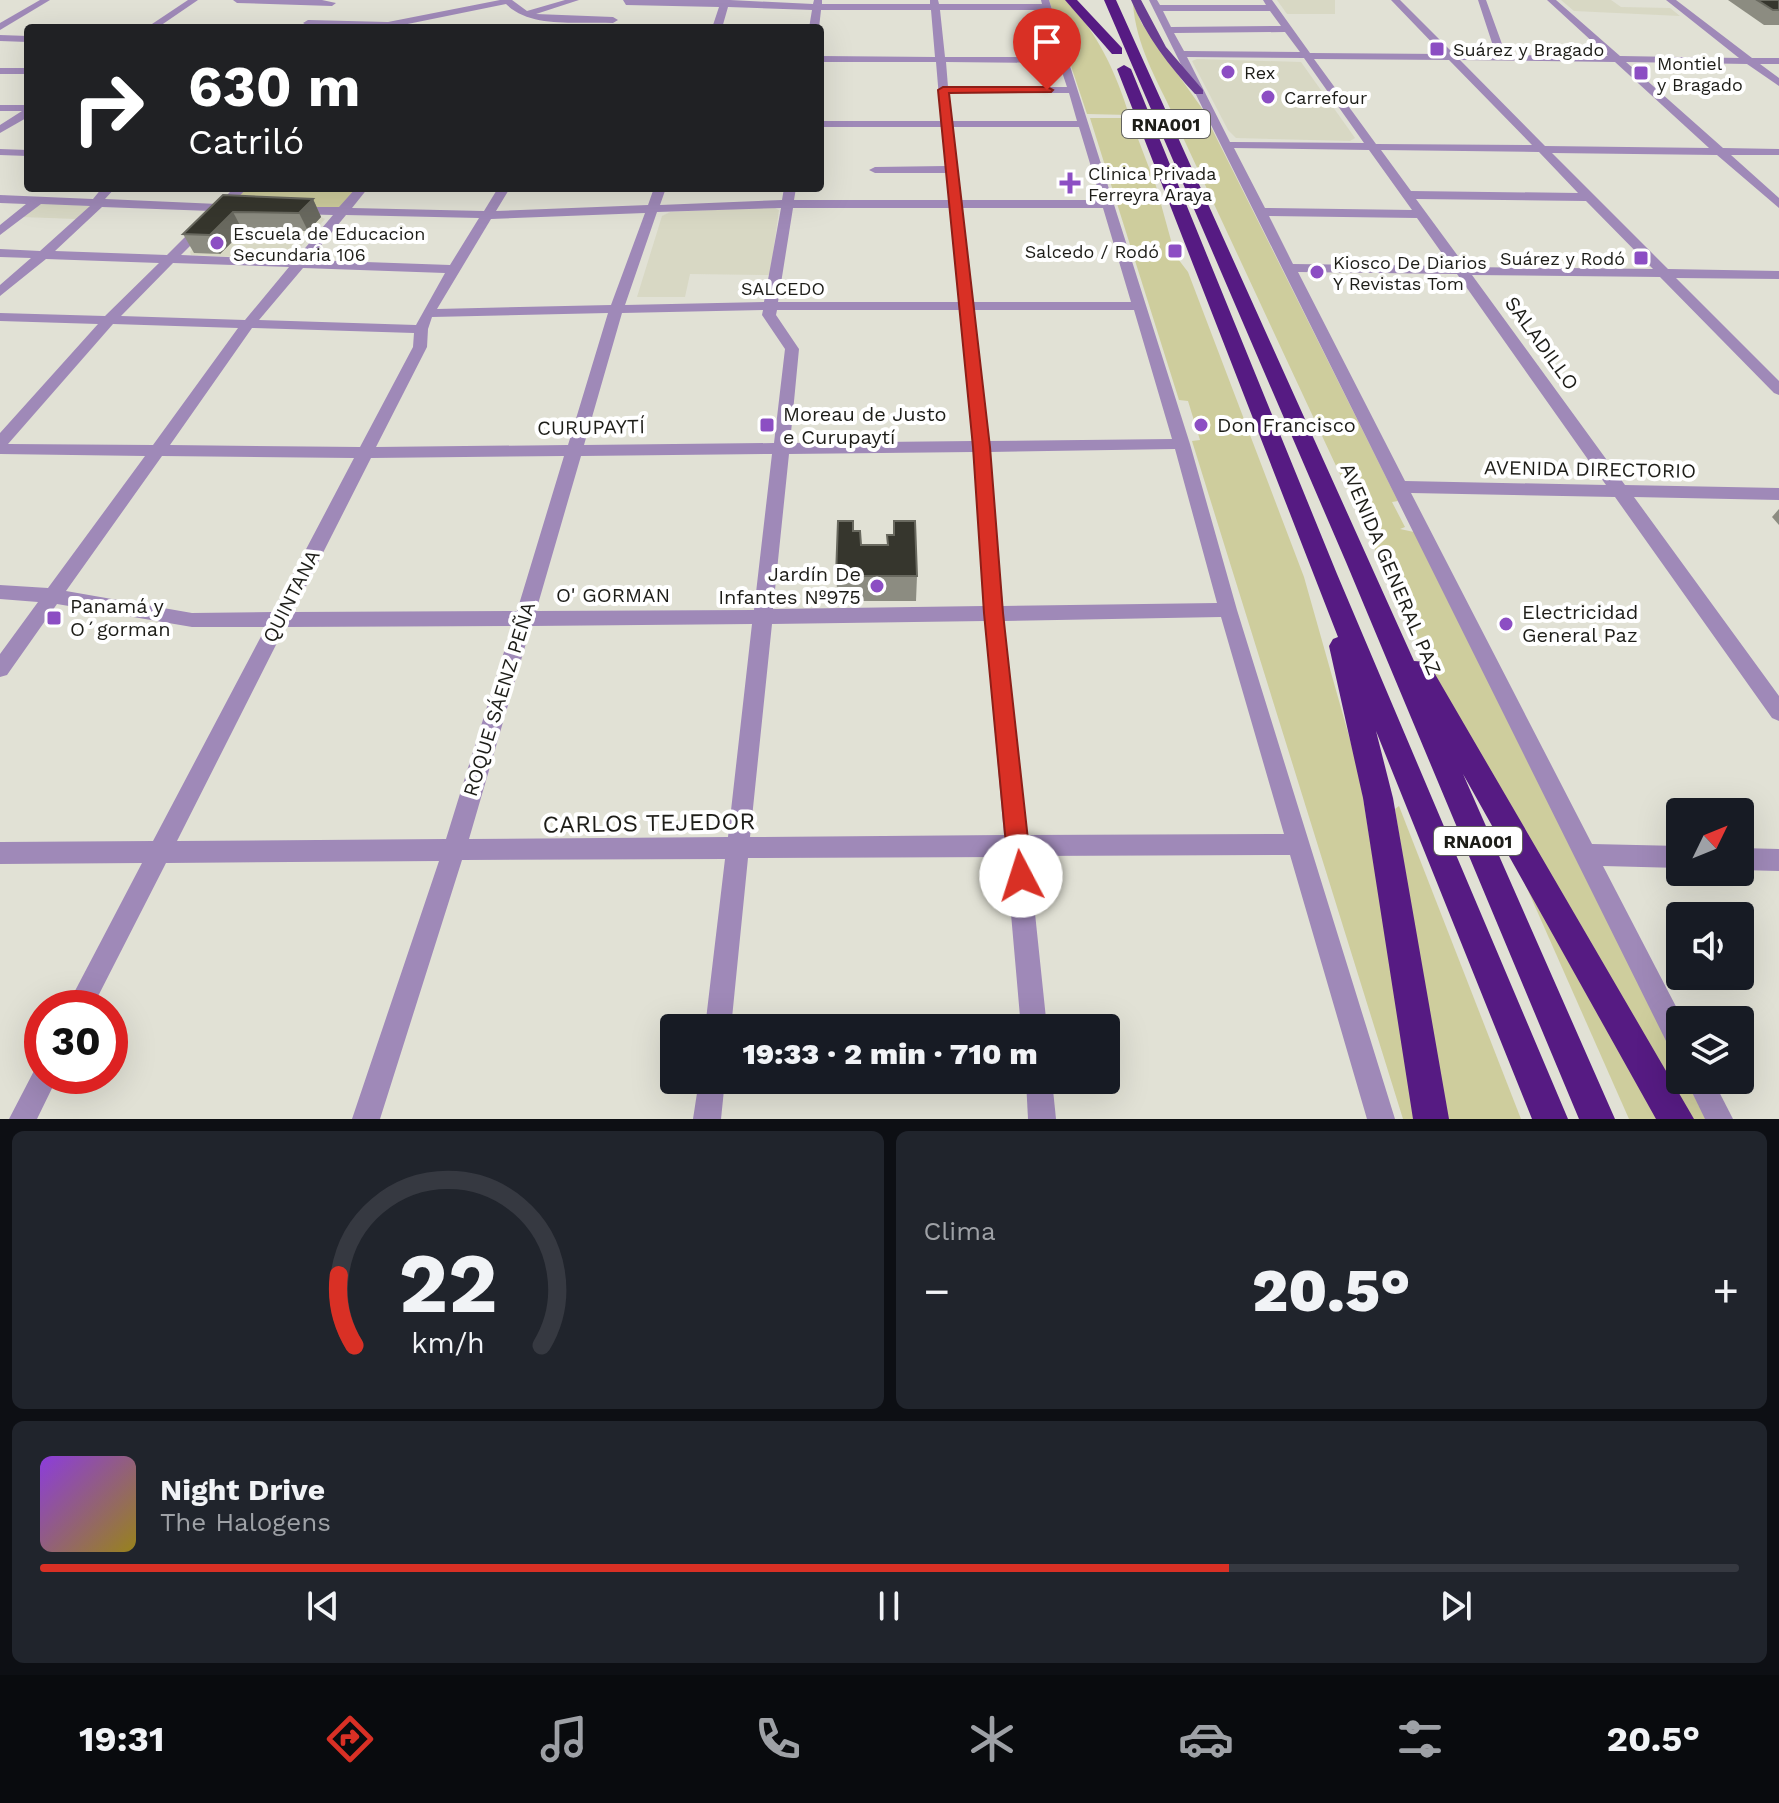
<!DOCTYPE html>
<html lang="es">
<meta charset="utf-8">
<style>
body{margin:0;font-family:"Work Sans",sans-serif;background:#20242c;color:#f1f3f6;height:100vh;display:flex;flex-direction:column;font-size:30px;white-space:nowrap}
*{box-sizing:border-box;margin:0}
p{font-size:26px;color:#9ea1a6}
.icon{flex:none;width:44px;height:44px;fill:none;stroke:currentColor;stroke-width:2;stroke-linecap:round;stroke-linejoin:round}
.map{position:relative;height:1119px;overflow:hidden}
.drawer{display:flex;flex-direction:column;gap:12px;padding:12px;background:#0d0f14;flex:1}
.drawer>*{flex:none}
.banner{position:absolute;left:24px;top:24px;width:800px;height:168px;border-radius:8px;box-shadow:0 8px 32px #0002;background:#202124;color:#fff;overflow:hidden}
.needle{width:52px;rotate:47deg}
.buttons{position:absolute;left:1666px;top:798px;display:grid;gap:16px}
.buttons a{display:grid;place-items:center;width:88px;height:88px;border-radius:8px;background:#171b24;box-shadow:0 8px 32px #0002;font-size:40px}
.speed{position:absolute;left:24px;top:990px;display:flex;gap:16px;font-size:40px;font-weight:700;text-align:center}
.speed>*{display:grid;place-content:center;width:104px;height:104px;border-radius:50%;background:#171b24;box-shadow:0 8px 32px #0002;line-height:1}
.speed .limit{border:12px solid #d22;background:#fff;color:#111}
.pin{position:absolute;display:grid;place-items:center;width:68px;height:68px;color:#fff;margin:-82px -34px;border-radius:50% 50% 50% 0;rotate:-45deg;box-shadow:0 0 8px #0007}
.pin .icon{rotate:45deg}
.me{position:absolute;width:88px;margin:-44px;rotate:355deg;stroke-linejoin:round;filter:drop-shadow(0 0 6px #0008)}
.turn{display:flex;align-items:center;gap:28px;height:168px;padding:0 32px;font-size:36px}
.turn .icon{width:104px;height:104px;stroke-width:2.5}
.turn b{display:block;font-size:56px;line-height:68px}
.big{font-size:60px;font-weight:800;line-height:1.1}
.drawer .widget{flex:1;display:flex;flex-direction:column;justify-content:center;gap:12px;min-width:0;padding:0 28px;border-radius:12px;background:#20242c}
.drawer .dial{align-items:center;gap:0}
.dial svg{height:208px;overflow:visible;fill:none;stroke:#363941;stroke-width:7;stroke-linecap:round;text-anchor:middle}
.dial text{fill:#f1f3f6;stroke:none}
.song{display:flex;align-items:center;gap:24px}
.cover{width:96px;height:96px;border-radius:12px;background:linear-gradient(135deg,hsl(270 70% 55%),hsl(50 70% 35%))}
.played{height:8px;border-radius:4px;background:linear-gradient(90deg,#d93025 70%,#363941 70%)}
.keys{display:flex;justify-content:space-around;direction:ltr}
.heat{display:flex;justify-content:space-between;align-items:center;font-size:44px;direction:ltr}
.drawer .tiles{flex:1;display:grid;gap:12px;grid-template-columns:1fr 1fr}
.widget:last-child{grid-column:span 2}
.trip{position:absolute;left:660px;top:1014px;width:460px;height:80px;border-radius:8px;background:#171b24;box-shadow:0 8px 32px #0002;font-weight:800;line-height:80px;text-align:center}
.tab-bar{display:flex;height:128px;justify-content:space-around;align-items:center;background:#090b0e;color:#9ea1a6}
.tab-bar .icon{width:56px;height:56px}
.tab-bar .current{color:#d93025}
.tab-bar b{font-size:36px;color:#f1f3f6}
.map>svg:first-child{display:block}
.built{fill:#d8d8c4}
.green{fill:#cecd9d}
.lines{fill:none;stroke-linecap:round;stroke-linejoin:round}
.minor{fill:#9f89b8;fill-rule:evenodd}
.major{fill:#693d92;fill-rule:evenodd}
.highway{fill:#561b83;fill-rule:evenodd}
.wall{fill:#8c8c81}
.shaded-wall{fill:#69695f}
.building{fill:#36362d;stroke:#69695f;stroke-width:2}
.route{fill:#d93025;stroke:#8d1f18;stroke-width:2}
.poi-dot{fill:#8c4ec3;stroke:#fff;stroke-width:3}
.labels{text-anchor:middle;dominant-baseline:central;stroke-width:8;stroke-linejoin:round;paint-order:stroke}
.far-poi-label{font-size:18px;fill:#1d1d18;stroke:#fff;text-anchor:start}
.shield{fill:#fff;stroke:#61615d;stroke-width:2}
.shield-label{font-size:18px;font-weight:bold;fill:#1d1d18}
.far-street-label{font-size:18px;fill:#1d1d18;stroke:#fff}
.street-label{font-size:20px;fill:#1d1d18;stroke:#fff}
.poi-label{font-size:20px;fill:#1d1d18;stroke:#fff;text-anchor:start}
.near-street-label{font-size:24px;fill:#1d1d18;stroke:#fff}
</style>
<div class="map">
<svg width="1779" height="1119" viewBox="0 0 1779 1119">
<rect width="100%" height="100%" fill="#e1e1d5"/>
<g class="built">
<path d="M1277,0H1335V14H1287Z"/>
<path d="M1561,0H1611L1621,7L1670,8L1680,16L1574,11Z"/>
<path d="M1197,59L1301,62L1355,138L1350,141L1236,138L1228,130L1192,61Z"/>
<path d="M41,203L91,206L77,219L21,217Z"/>
<path d="M773,207L779,210L770,275L690,274L685,297H637L662,216L670,212Z"/>
<path d="M226,215L321,217L325,219L293,256L285,259L191,255L190,252Z"/>
</g>
<g class="green">
<path d="M1049,0H1067C1098,35 1115,70 1129,115L1087,114Z"/>
<path d="M1133,4L1142,24L1206,114H1173C1156,79 1136,44 1133,4Z"/>
<path d="M1173,116L1206,117L1398,501L1392,502L1405,527L1400,529L1414,532L1680,1067V1080H1686L1706,1119H1690L1433,674Z"/>
<path d="M1090,118H1130L1156,186L1175,255L1188,272L1304,577L1358,768L1416,1119H1403L1192,441L1200,440L1188,401L1179,400Z"/>
<path d="M246,188H360L345,206L334,209L232,202Z"/>
<path d="M1399,806L1521,1119H1445L1395,809Z"/>
<path d="M1491,807L1667,1119H1629Z"/>
</g>
<g class="lines">
<g class="minor">
<path d="M40,0H50L0,30V23Z"/>
<path d="M188,0H198L157,28H146Z"/>
<path d="M233,0H322L336,3L332,6L237,3Z"/>
<path d="M500,0H512L527,11L565,0H579L536,14L613,17L618,20L613,23C580,21 531,29 506,4L388,28L308,26L303,23L308,20L388,22Z"/>
<path d="M623,0H730L813,4L814,0H822V4H930V0H938L939,4H1042L1041,0H1049L1190,444L1237,610L1395,1119H1367L1290,855L1029,856L1047,1028H1021L1006,857L748,858L731,1028H705L725,859L462,860L380,1119H352L439,861L166,863L92,1008H66L142,863L0,864V842L153,841L266,627H192L57,604L7,675L0,677V654L38,602L0,599V585L48,588L145,456L0,454V433L98,324L0,321V313L105,316L159,263L46,259L0,296V285L31,258L0,257V249L40,251L90,206L41,204L0,235V225L26,204L0,203V195L93,199L102,188H115L105,199L218,204L234,188H247L232,204L237,205V211H225L181,255L295,260L333,215L295,214L291,213V207H339L356,188H368L352,208L484,211L498,188H510L496,211L648,205L654,188H666L660,205L782,200L784,188H796L794,200H949L946,173H875L869,170L875,167L946,166L942,127H820V121H941L936,62H820V56L935,57L931,10H821L819,28H809L812,10L728,7L722,28H712L719,7L626,5ZM940,10H1043L1058,57H945ZM946,62L1059,63L1067,87H948ZM949,93H1069L1077,121H952ZM953,127H1079L1101,200H961ZM102,207L211,211L167,255L55,251ZM781,208L764,302L625,305L657,212ZM793,208H950L959,302H778ZM962,208H1103L1131,302H973ZM645,213L611,305L437,309L491,219ZM346,215L479,218L450,265L309,260ZM173,263L289,267L245,320L121,316ZM303,268L445,273L416,325L259,320ZM763,310L762,315L785,349L774,443L584,445L622,313ZM777,310H960L972,441L790,443L799,349L776,315ZM974,310H1134L1172,439L988,441ZM608,313L568,445L376,447L427,347L428,329L432,317ZM113,324L238,328L153,445L8,444ZM252,328L414,333L413,347L360,447L170,445ZM1175,449L1217,603L1003,606L989,452ZM973,452L984,606L773,609L789,454ZM772,454L754,610L536,611L581,456ZM162,456L354,458L273,612L192,613L66,591ZM564,456L517,611L293,612L371,458ZM1221,617L1284,834L1027,835L1004,621ZM985,621L1004,835L750,837L772,624ZM752,624L728,837L469,839L531,626ZM512,626L446,839L177,841L285,627Z"/>
<path d="M1149,0H1157L1160,5H1266L1263,0H1272L1310,53L1443,54L1391,0H1400L1454,54L1496,55L1478,0H1486L1506,55L1608,56L1547,0H1556L1620,56L1739,58L1666,0H1676L1752,58H1779V64H1760L1779,78V86L1747,64L1626,62L1723,148L1779,149V155H1731L1779,198V208L1717,155L1552,153L1668,269L1779,271V279L1676,278L1779,381V395L1774,393L1660,277L1472,275L1625,485L1779,488V500L1634,497L1779,696V721L1772,718L1615,497L1411,493L1592,844L1680,846V868L1603,866L1683,1020H1680V1055L1671,1051ZM1163,11H1270L1281,26L1171,27ZM1285,32L1300,52L1184,51L1174,33ZM1187,57L1304,58L1364,143L1230,142ZM1314,59L1449,60L1532,145L1376,144ZM1460,60L1615,62L1709,148L1545,146ZM1234,148L1369,150L1412,210L1265,208ZM1381,150L1539,152L1578,193L1411,191ZM1416,199L1586,201L1653,269L1466,267ZM1269,216L1417,218L1451,266L1293,264ZM1298,272L1457,274L1606,485L1405,481Z"/>
<path d="M0,35L28,36V42L0,41Z"/>
<rect x="0" y="68" width="28" height="6"/>
<path d="M0,105H28V117L0,133V125L22,111H0Z"/>
<path d="M0,149L28,150V156L0,155Z"/>
<path d="M1740,848L1779,849V871L1740,870Z"/>
<path d="M42,1064V1076H58L37,1119H9L36,1067Z"/>
<path d="M699,1080H725L721,1119H693Z"/>
<path d="M1026,1080H1052L1056,1119H1028Z"/>
<path d="M1686,1080H1713L1733,1119H1705Z"/>
</g>
<path class="major" d="M1131,0H1141L1166,47L1203,90V94H1195C1169,66 1146,36 1131,0Z"/>
<g class="highway">
<path d="M1065,0H1077L1122,48V54H1112Z"/>
<path d="M1104,0H1116L1414,661L1428,662L1694,1119H1656L1463,774L1615,1119H1579L1346,562Z"/>
<path d="M1124,65L1131,69L1337,574L1568,1119H1532L1376,731L1393,798L1449,1119H1413L1363,798L1329,646L1333,639L1338,637L1117,69Z"/>
</g>
</g>
<g class="wall">
<path d="M1728,0H1779V25H1764Z"/>
<path d="M223,195L313,199L321,217L308,231H243L220,254L194,253L183,234Z"/>
<path d="M1779,509V525L1772,517Z"/>
<path d="M853,531L861,545H887L894,535L917,576L916,601H838L836,576Z"/>
</g>
<g class="shaded-wall">
<path d="M313,199L321,217L308,231L299,213Z"/>
<path d="M233,212L243,231L220,254L210,235Z"/>
</g>
<g class="building">
<path d="M1757,0H1779V10H1773Z"/>
<path d="M223,195L313,199L299,213L233,212L210,235L183,234Z"/>
<path d="M838,521H853V531H860L861,545H888L887,535H894V521H915L917,576H836Z"/>
</g>
<path class="route" d="M1047,87L1053,90L1051,92L949,93L990,447L1003,613L1032,876L1029,884L1021,888L1012,884L1009,876L984,613L973,447L938,90L943,87Z"/>
<g class="poi-dot">
<rect x="1429" y="41" width="16" height="16" rx="4"/>
<circle cx="1228" cy="72" r="8"/>
<rect x="1633" y="65" width="16" height="16" rx="4"/>
<circle cx="1268" cy="97" r="8"/>
<path d="M1066 171h8v8h8v8h-8v8h-8v-8h-8v-8h8z"/>
<circle cx="217" cy="243" r="8"/>
<rect x="1167" y="243" width="16" height="16" rx="4"/>
<rect x="1633" y="250" width="16" height="16" rx="4"/>
<circle cx="1317" cy="272" r="8"/>
<rect x="759" y="417" width="16" height="16" rx="4"/>
<circle cx="1201" cy="425" r="8"/>
<circle cx="877" cy="586" r="8"/>
<rect x="46" y="610" width="16" height="16" rx="4"/>
<circle cx="1506" cy="624" r="8"/>
</g>
<g class="labels">
<g class="far-poi-label">
<text x="1453" y="49">Suárez y Bragado</text>
<text x="1657" y="63">Montiel<tspan x="1657" dy="21">y Bragado</tspan></text>
<text x="1244" y="72">Rex</text>
<text x="1284" y="97">Carrefour</text>
<text x="1088" y="173">Clinica Privada<tspan x="1088" dy="21">Ferreyra Araya</tspan></text>
<text x="233" y="233">Escuela de Educacion<tspan x="233" dy="21">Secundaria 106</tspan></text>
<text x="1159" y="251" text-anchor="end">Salcedo / Rodó</text>
<text x="1625" y="258" text-anchor="end">Suárez y Rodó</text>
<text x="1333" y="262">Kiosco De Diarios<tspan x="1333" dy="21">Y Revistas Tom</tspan></text>
</g>
<g class="shield">
<rect x="1122" y="110" width="88" height="28" rx="6"/>
<rect x="1434" y="827" width="88" height="28" rx="6"/>
</g>
<g class="shield-label">
<text x="1166" y="124">RNA001</text>
<text x="1478" y="841">RNA001</text>
</g>
<g class="far-street-label">
<text x="783" y="288">SALCEDO</text>
</g>
<g class="street-label">
<text transform="translate(1542 343) rotate(54)">SALADILLO</text>
<text transform="translate(591 427) rotate(-1)">CURUPAYTÍ</text>
<text transform="translate(1590 469) rotate(1)">AVENIDA DIRECTORIO</text>
<text transform="translate(1391 569) rotate(67)">AVENIDA GENERAL PAZ</text>
<text x="613" y="595">O' GORMAN</text>
<text transform="translate(291 596) rotate(-63)">QUINTANA</text>
<text transform="translate(499 699) rotate(-73)">ROQUE SÁENZ PEÑA</text>
</g>
<g class="poi-label">
<text x="783" y="414">Moreau de Justo<tspan x="783" dy="23">e Curupaytí</tspan></text>
<text x="1217" y="425">Don Francisco</text>
<text x="861" y="574" text-anchor="end">Jardín De<tspan x="861" dy="23">Infantes Nº975</tspan></text>
<text x="70" y="606">Panamá y<tspan x="70" dy="23">O´gorman</tspan></text>
<text x="1522" y="612">Electricidad<tspan x="1522" dy="23">General Paz</tspan></text>
</g>
<g class="near-street-label">
<text transform="translate(649 823) rotate(-1)">CARLOS TEJEDOR</text>
</g>
</g>
</svg>
<div class="buttons">
<a><svg class="needle" viewBox="-14 -14 28 28"><path d="M0-13l5 13h-10z" fill="#e53935"/><path d="M0 13l5-13h-10z" fill="#9ea1a6"/></svg></a>
<a><svg class="icon" aria-label="sound" viewBox="0 0 24 24"><path d="M4 9h4l5-4v14l-5-4H4zM17 9q2 3 0 6"/></svg></a>
<a><svg class="icon" aria-label="layers" viewBox="0 0 24 24"><path d="M12 4l9 5-9 5-9-5zM3 14l9 5 9-5"/></svg></a>
</div>
<div class="speed"><div class="limit">30</div></div>
<div class="pin" style="left:1047px;top:90px;background:#d93025"><svg class="icon" aria-label="arrive" viewBox="0 0 24 24"><path d="M6 21V4h12l-3 4 3 4H6"/></svg></div>
<svg class="me" style="left:1021px;top:876px" viewBox="-20 -20 40 40"><circle r="19" fill="#fff"/><path d="M0-13L10 11 0 6-10 11z" fill="#d93025"/></svg>
<div class="trip">19:33 · 2 min · 710 m</div>
<div class="banner">
<div class="turn"><svg class="icon" aria-label="right" viewBox="0 0 24 24"><path d="M7 20v-9h11M14 6l5 5-5 5"/></svg><div><b>630 m</b>Catriló</div></div>
</div>
</div>
<section class="drawer">
<div class="tiles">
<div class="widget dial"><svg viewBox="0 0 100 80">
<path d="M14 69A42 42 0 1 1 86 69"/>
<path d="M14 69A42 42 0 0 1 8 42" stroke="#d93025"/>
<text x="50" y="56" font-size="32" font-weight="700">22</text>
<text x="50" y="72" font-size="11">km/h</text>
</svg></div>
<div class="widget"><p>Clima</p>
<div class="heat"><a>−</a><b class="big">20.5°</b><a>+</a></div>
</div>
<div class="widget">
<div class="song"><i class="cover"></i><div><b>Night Drive</b><p>The Halogens</p></div></div>
<div class="played"></div>
<div class="keys"><svg class="icon" aria-label="previous" viewBox="0 0 24 24"><path d="M18 5L8 12l10 7zM5 5v14"/></svg><svg class="icon" aria-label="pause" viewBox="0 0 24 24"><path d="M8 5v14M16 5v14"/></svg><svg class="icon" aria-label="next" viewBox="0 0 24 24"><path d="M6 5l10 7-10 7zM19 5v14"/></svg></div>
</div>
</div>
</section>
<nav class="tab-bar">
<b>19:31</b>
<svg class="icon current" aria-label="directions" viewBox="0 0 24 24"><path d="M12 3l9 9-9 9-9-9zM9 14v-3h6M13 9l2 2-2 2"/></svg>
<svg class="icon" aria-label="music" viewBox="0 0 24 24"><path d="M9 18V5l10-2v13"/><circle cx="6" cy="18" r="3"/><circle cx="16" cy="16" r="3"/></svg>
<svg class="icon" aria-label="phone" viewBox="0 0 24 24"><path d="M5 4h4l2 5-3 2q2 4 5 5l2-3 5 2v4C11 20 4 13 5 4z"/></svg>
<svg class="icon" aria-label="climate" viewBox="0 0 24 24"><path d="M12 3v18M4 7l16 10M4 17L20 7"/></svg>
<svg class="icon" aria-label="car" viewBox="0 0 24 24"><path d="M5 17H2v-5l4-1 3-4h7l3 4 3 1v5h-3M9 17h6M6 11h13"/><circle cx="7" cy="17" r="2"/><circle cx="17" cy="17" r="2"/></svg>
<svg class="icon" aria-label="filters" viewBox="0 0 24 24"><path d="M4 7h16M4 17h16"/><circle cx="9" cy="7" r="2"/><circle cx="15" cy="17" r="2"/></svg>
<b>20.5°</b>
</nav>
